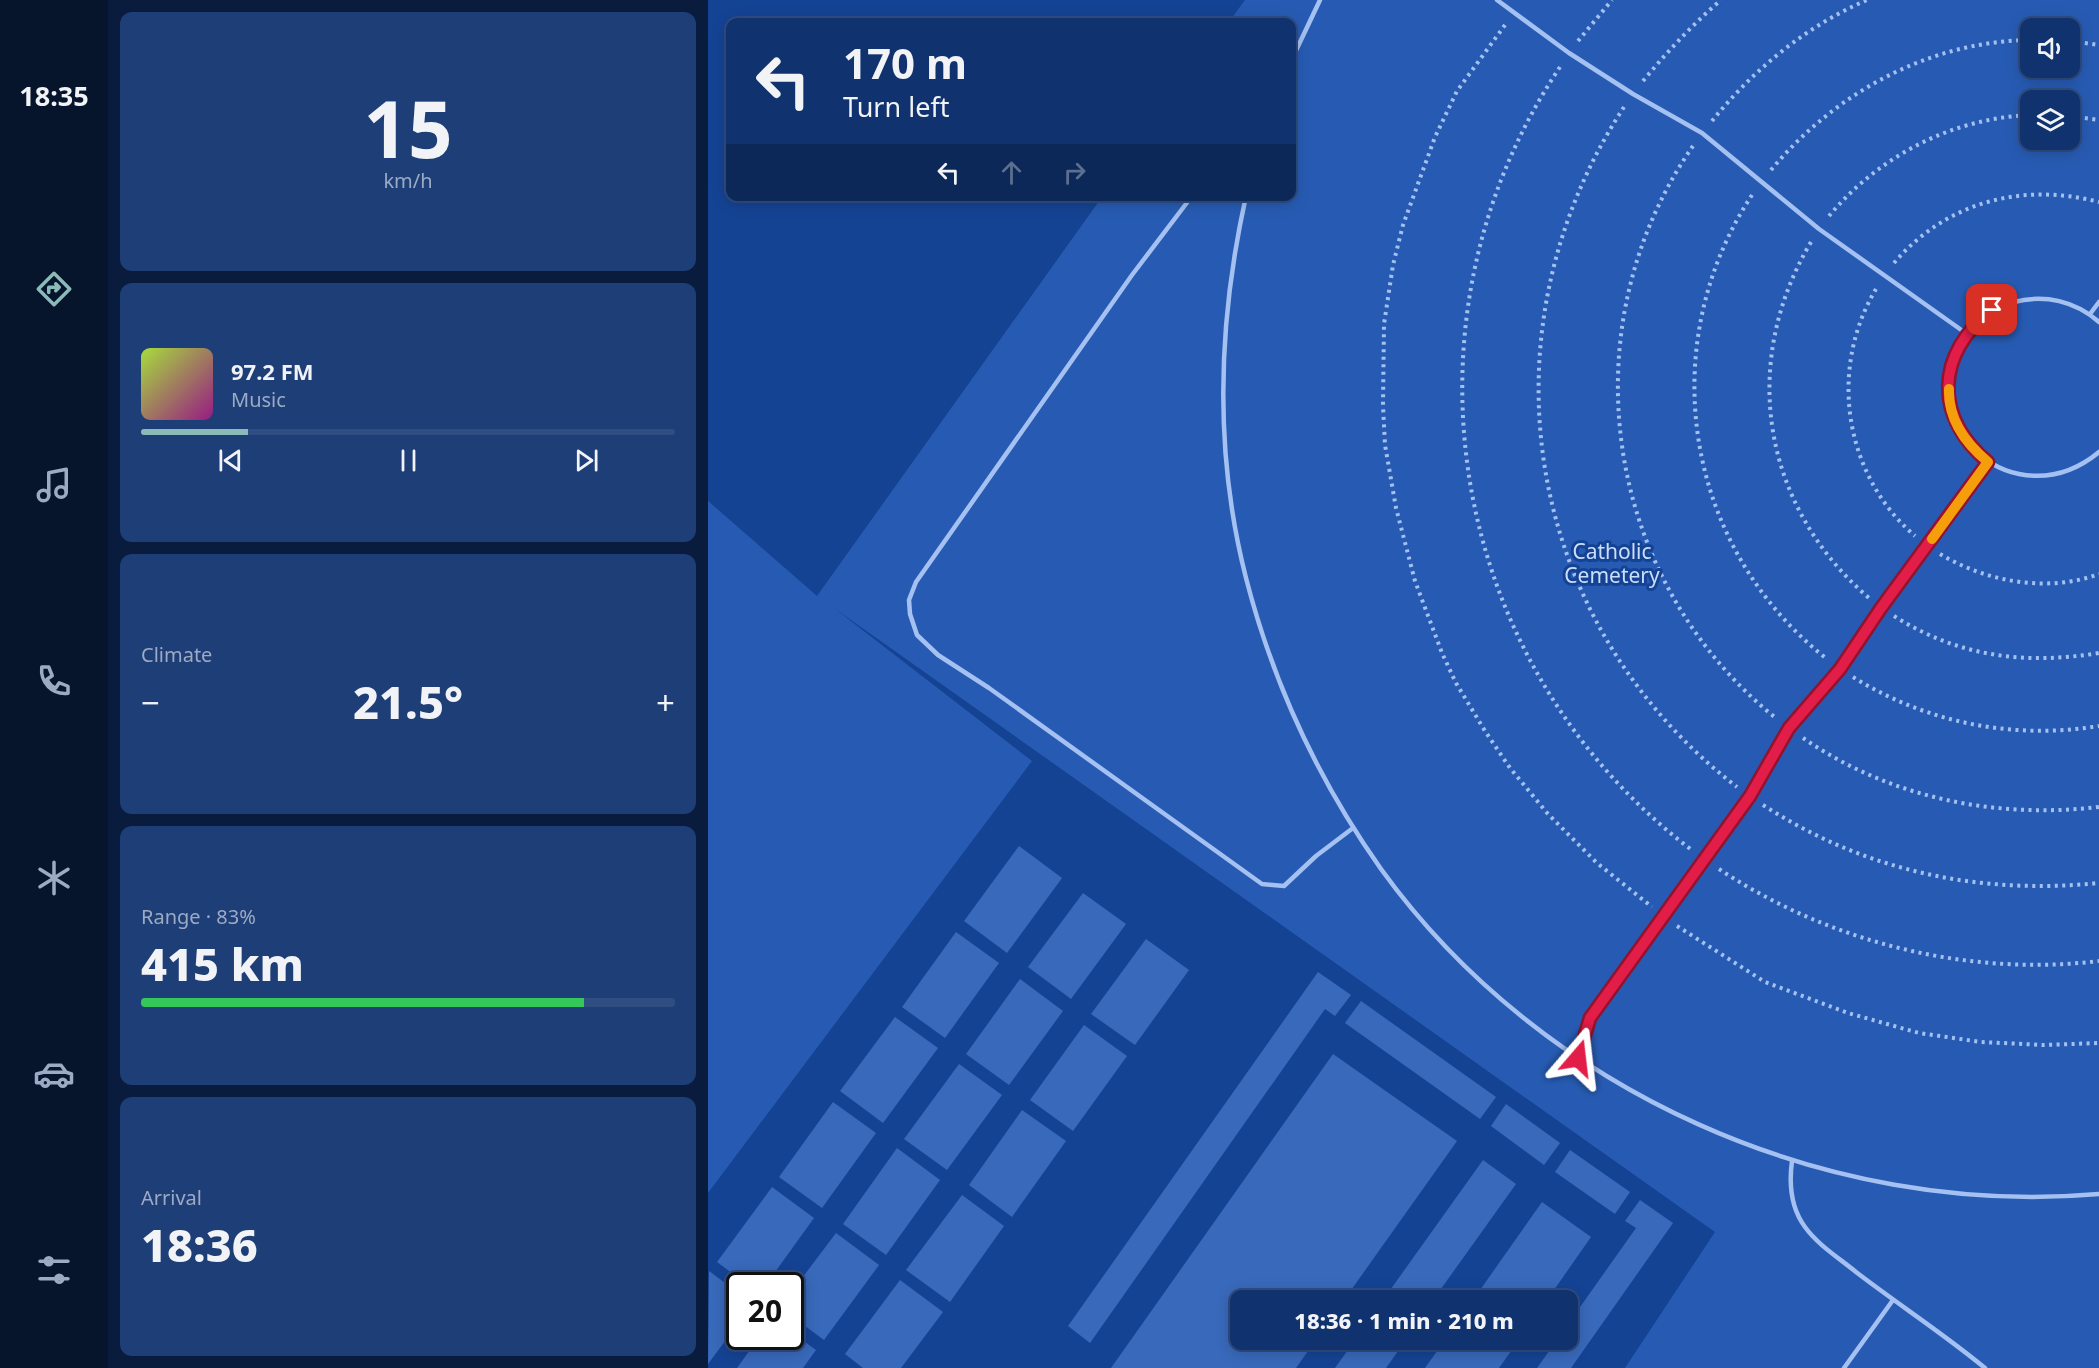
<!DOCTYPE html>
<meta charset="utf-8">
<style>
body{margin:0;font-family:"Noto Sans",sans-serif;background:#1e3e77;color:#f1f3f6;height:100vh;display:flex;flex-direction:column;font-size:22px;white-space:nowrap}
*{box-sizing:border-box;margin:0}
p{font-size:20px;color:#9caac3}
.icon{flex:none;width:33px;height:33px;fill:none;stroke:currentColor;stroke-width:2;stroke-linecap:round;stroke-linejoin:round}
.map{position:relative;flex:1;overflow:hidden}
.sheet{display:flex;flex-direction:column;gap:12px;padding:12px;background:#091c3d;width:600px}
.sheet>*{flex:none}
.top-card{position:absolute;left:18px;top:18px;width:570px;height:183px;border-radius:12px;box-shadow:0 3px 15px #0003,0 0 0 2px #304d82;background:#10326f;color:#f1f3f6;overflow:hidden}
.fabs{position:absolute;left:1312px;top:18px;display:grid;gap:12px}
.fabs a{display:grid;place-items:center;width:60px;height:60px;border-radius:12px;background:#10326f;box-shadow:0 3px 15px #0003,0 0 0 2px #304d82;font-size:30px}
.speed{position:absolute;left:18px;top:1272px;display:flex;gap:12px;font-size:30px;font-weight:700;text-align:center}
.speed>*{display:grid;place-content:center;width:78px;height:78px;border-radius:50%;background:#10326f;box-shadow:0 3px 15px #0003,0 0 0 2px #304d82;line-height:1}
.speed .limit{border:3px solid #111;border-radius:9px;background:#fff;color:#111}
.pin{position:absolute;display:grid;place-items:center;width:51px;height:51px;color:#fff;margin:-26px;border-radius:12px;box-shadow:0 3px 9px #0006}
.me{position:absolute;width:66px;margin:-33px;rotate:17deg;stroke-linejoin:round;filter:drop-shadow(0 0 4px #0008)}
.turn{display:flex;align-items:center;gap:21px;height:126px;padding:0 18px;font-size:27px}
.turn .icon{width:78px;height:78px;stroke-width:2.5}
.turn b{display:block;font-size:42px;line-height:51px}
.lanes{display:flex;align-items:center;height:57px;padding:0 18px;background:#0003;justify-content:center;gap:30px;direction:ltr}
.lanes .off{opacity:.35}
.big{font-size:45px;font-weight:800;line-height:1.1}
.sheet .tile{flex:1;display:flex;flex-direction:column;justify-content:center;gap:9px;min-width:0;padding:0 21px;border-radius:12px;background:#1e3e77}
.sheet .dial{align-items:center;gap:0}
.dial b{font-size:78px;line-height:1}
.song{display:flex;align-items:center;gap:18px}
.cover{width:72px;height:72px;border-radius:9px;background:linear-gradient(135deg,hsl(80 70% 55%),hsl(310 70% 35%))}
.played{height:6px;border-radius:3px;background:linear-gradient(90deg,#8bbbb9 20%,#304d82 20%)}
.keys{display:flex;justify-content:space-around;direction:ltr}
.heat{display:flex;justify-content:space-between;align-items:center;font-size:33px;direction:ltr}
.charge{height:9px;border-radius:4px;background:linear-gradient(90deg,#34c759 83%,#304d82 0)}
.trip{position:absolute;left:522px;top:1290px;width:348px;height:60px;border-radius:12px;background:#10326f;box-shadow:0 3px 15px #0003,0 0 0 2px #304d82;font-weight:800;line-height:60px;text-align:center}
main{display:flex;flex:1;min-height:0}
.dock{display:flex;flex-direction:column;width:108px;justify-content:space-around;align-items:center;background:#06142c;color:#9caac3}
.dock .icon{width:42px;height:42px}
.dock .on{color:#8bbbb9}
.dock b{font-size:27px;color:#f1f3f6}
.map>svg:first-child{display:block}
.green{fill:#275bb3;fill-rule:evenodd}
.building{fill:#3969bb}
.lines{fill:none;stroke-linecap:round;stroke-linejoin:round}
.path{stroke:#a4c1f1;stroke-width:4;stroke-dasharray:3 4.5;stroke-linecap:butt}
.lane{stroke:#a4c1f1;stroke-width:4.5}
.route-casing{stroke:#92132f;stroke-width:15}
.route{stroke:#e11d48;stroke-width:10}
.slow{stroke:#f59e0b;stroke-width:10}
.labels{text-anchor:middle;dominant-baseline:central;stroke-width:6;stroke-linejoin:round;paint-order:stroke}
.park-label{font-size:21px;fill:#cbdefc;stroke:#154394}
</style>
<main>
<nav class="dock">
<b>18:35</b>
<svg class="icon on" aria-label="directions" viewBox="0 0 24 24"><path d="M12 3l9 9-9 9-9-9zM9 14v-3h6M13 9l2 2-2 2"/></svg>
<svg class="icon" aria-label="music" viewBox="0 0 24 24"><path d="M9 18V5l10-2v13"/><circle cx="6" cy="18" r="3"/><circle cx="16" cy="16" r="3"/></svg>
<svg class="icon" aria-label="phone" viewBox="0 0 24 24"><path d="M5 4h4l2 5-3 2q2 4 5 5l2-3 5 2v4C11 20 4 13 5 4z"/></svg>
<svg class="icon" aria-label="climate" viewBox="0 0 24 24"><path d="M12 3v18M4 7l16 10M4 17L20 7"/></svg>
<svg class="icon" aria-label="car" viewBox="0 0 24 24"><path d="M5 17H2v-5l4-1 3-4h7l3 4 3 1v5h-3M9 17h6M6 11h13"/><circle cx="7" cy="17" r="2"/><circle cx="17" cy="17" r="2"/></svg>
<svg class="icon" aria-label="filters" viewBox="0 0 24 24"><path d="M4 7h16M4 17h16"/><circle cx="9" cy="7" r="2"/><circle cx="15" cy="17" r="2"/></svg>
</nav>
<section class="sheet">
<div class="tile dial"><b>15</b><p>km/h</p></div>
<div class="tile">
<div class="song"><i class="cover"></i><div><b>97.2 FM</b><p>Music</p></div></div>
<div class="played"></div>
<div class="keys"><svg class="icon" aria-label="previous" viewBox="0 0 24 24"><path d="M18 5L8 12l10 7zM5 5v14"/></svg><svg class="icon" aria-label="pause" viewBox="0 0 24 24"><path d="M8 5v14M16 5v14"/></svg><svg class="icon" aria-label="next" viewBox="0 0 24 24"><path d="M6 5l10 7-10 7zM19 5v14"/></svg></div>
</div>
<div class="tile"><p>Climate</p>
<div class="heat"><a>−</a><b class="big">21.5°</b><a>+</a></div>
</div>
<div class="tile"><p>Range · 83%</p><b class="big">415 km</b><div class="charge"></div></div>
<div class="tile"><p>Arrival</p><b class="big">18:36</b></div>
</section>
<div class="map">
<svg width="1391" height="1368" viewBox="0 0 1391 1368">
<rect width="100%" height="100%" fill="#154394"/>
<path class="green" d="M537,0H1391V1368H917L1007,1232L126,608L324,761L0,1193V501L109,596L394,197L584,196V22H521ZM1323,28H1362V68H1323ZM1323,100H1362V140H1323Z"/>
<g class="building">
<path d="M311,846L354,878L299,953L256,921Z"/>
<path d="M375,893L418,924L363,999L320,967Z"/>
<path d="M248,932L291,963L237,1038L194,1007Z"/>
<path d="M438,939L481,970L427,1045L383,1014Z"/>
<path d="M610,972L643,995L627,1016L617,1009L382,1343L360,1326Z"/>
<path d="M312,979L355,1011L301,1085L258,1054Z"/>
<path d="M653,1001L788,1097L772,1119L637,1023Z"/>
<path d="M187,1017L230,1048L175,1123L132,1091Z"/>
<path d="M376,1025L419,1056L365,1131L322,1100Z"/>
<path d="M625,1054L749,1141L636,1300H532V1340H608L588,1368H403Z"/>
<path d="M251,1064L294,1095L239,1170L196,1139Z"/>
<path d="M125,1102L168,1133L114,1208L71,1177Z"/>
<path d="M798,1104L852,1143L836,1165L783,1126Z"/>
<path d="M314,1110L358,1141L304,1217L261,1185Z"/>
<path d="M189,1148L232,1180L178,1255L135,1224Z"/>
<path d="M862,1150L922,1192L907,1214L847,1172Z"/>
<path d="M775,1160L808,1184L725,1300H675Z"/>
<path d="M64,1187L106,1218L57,1286H41L9,1262Z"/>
<path d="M254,1195L296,1226L242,1302L198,1270Z"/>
<path d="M932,1200L965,1223L863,1368H829L849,1340H860V1324L928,1228L917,1221Z"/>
<path d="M834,1202L883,1237L839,1300H765Z"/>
<path d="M128,1233L171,1265L116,1340L82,1315V1294Z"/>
<path d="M1,1271L32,1294V1321L0,1364Z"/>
<path d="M192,1280L235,1312L193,1368H155L137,1354Z"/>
<path d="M82,1331L108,1350L95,1368H29L52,1336H82Z"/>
<path d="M647,1340H698L678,1368H627Z"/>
<path d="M737,1340H811L791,1368H717Z"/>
</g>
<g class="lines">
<g class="path">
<path d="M797,25L749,91L727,137L695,225L685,265L676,324L675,405L677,445L688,508L707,581L734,653L748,683L777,731L802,768L840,814L889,863L944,907"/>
<path d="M870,41L904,0"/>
<path d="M1362,41L1391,45"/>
<path d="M852,67C681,322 740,666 985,851"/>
<path d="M935,81C959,52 984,25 1013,0"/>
<path d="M916,107C769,332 815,622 1029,787"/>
<path d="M1362,116L1391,120"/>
<path d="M1004,121C1045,70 1098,26 1159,0"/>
<path d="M985,146C858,329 896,581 1069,719"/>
<path d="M1063,170C1127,93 1221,41 1323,40"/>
<path d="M1044,195C945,345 976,547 1119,659"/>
<path d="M1121,216C1171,156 1244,118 1323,115"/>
<path d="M1103,242C1031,363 1054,506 1161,598"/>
<path d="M1186,263C1238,202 1314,182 1391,202"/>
<path d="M1168,289C1120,369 1136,475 1207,536"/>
<path d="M1232,554C1279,582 1339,593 1391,574"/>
<path d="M1186,616C1251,657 1317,665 1391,653"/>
<path d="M1145,677C1219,723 1305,740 1391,726"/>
<path d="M1095,738C1182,798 1287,819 1391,807"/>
<path d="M1055,805C1157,871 1270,895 1391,883"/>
<path d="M1011,869C1121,942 1259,977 1391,961"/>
<path d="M969,926L1057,982L1140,1013L1211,1033L1273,1042L1336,1045L1391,1043"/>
</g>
<g class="lane">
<path d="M789,0L861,53L925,94L994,133L1111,229L1259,334"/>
<path d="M584,59L612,0"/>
<path d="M484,196L424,275L208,582L201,600L202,614L209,635L230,655L281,688L554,884L576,886L608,856L645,828"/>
<path d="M538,196C510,322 506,453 538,578C565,683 610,780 673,869C834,1092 1118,1218 1391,1194"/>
<path d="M1382,314L1391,302"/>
<path d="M1391,322C1367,301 1337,294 1306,302C1286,307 1267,320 1256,338C1199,427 1308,521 1391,452"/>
<path d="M870,1058L882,1018L1042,797L1081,728L1132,669L1173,607L1280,462"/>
<path d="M1084,1161C1081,1183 1083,1208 1097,1227C1110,1245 1131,1258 1148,1272C1191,1305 1236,1334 1277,1368"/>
<path d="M1136,1368L1185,1300"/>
</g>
</g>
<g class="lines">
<defs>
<path id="route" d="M870,1058L882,1018L1042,796L1081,728L1132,669L1173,608L1280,462C1225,416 1228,353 1284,310"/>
</defs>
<use href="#route" class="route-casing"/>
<use href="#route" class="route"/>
<path class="slow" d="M1224,539L1280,462C1257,443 1240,419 1241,389"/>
</g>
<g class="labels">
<g class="park-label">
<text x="904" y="551">Catholic<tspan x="904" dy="24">Cemetery</tspan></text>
</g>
</g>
</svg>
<div class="fabs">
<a><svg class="icon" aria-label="sound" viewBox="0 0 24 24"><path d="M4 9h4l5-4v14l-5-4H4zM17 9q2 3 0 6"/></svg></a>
<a><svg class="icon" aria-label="layers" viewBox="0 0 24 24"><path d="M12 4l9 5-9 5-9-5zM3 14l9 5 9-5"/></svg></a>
</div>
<div class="speed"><div class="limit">20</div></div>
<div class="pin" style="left:1284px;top:310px;background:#d93025"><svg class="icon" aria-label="arrive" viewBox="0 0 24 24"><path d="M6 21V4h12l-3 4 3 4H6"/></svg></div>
<svg class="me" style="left:870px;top:1058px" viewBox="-20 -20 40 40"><path d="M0-17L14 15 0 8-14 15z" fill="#e11d48" stroke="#fff" stroke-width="4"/></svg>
<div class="trip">18:36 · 1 min · 210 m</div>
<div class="top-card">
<div class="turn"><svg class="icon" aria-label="left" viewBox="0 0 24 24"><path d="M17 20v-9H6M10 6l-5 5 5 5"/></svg><div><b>170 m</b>Turn left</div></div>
<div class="lanes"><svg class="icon" aria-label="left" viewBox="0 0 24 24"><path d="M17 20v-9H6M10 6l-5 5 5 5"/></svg><svg class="icon off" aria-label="ahead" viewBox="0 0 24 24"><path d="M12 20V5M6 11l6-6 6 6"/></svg><svg class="icon off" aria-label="right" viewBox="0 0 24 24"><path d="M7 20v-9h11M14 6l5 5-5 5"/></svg></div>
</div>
</div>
</main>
